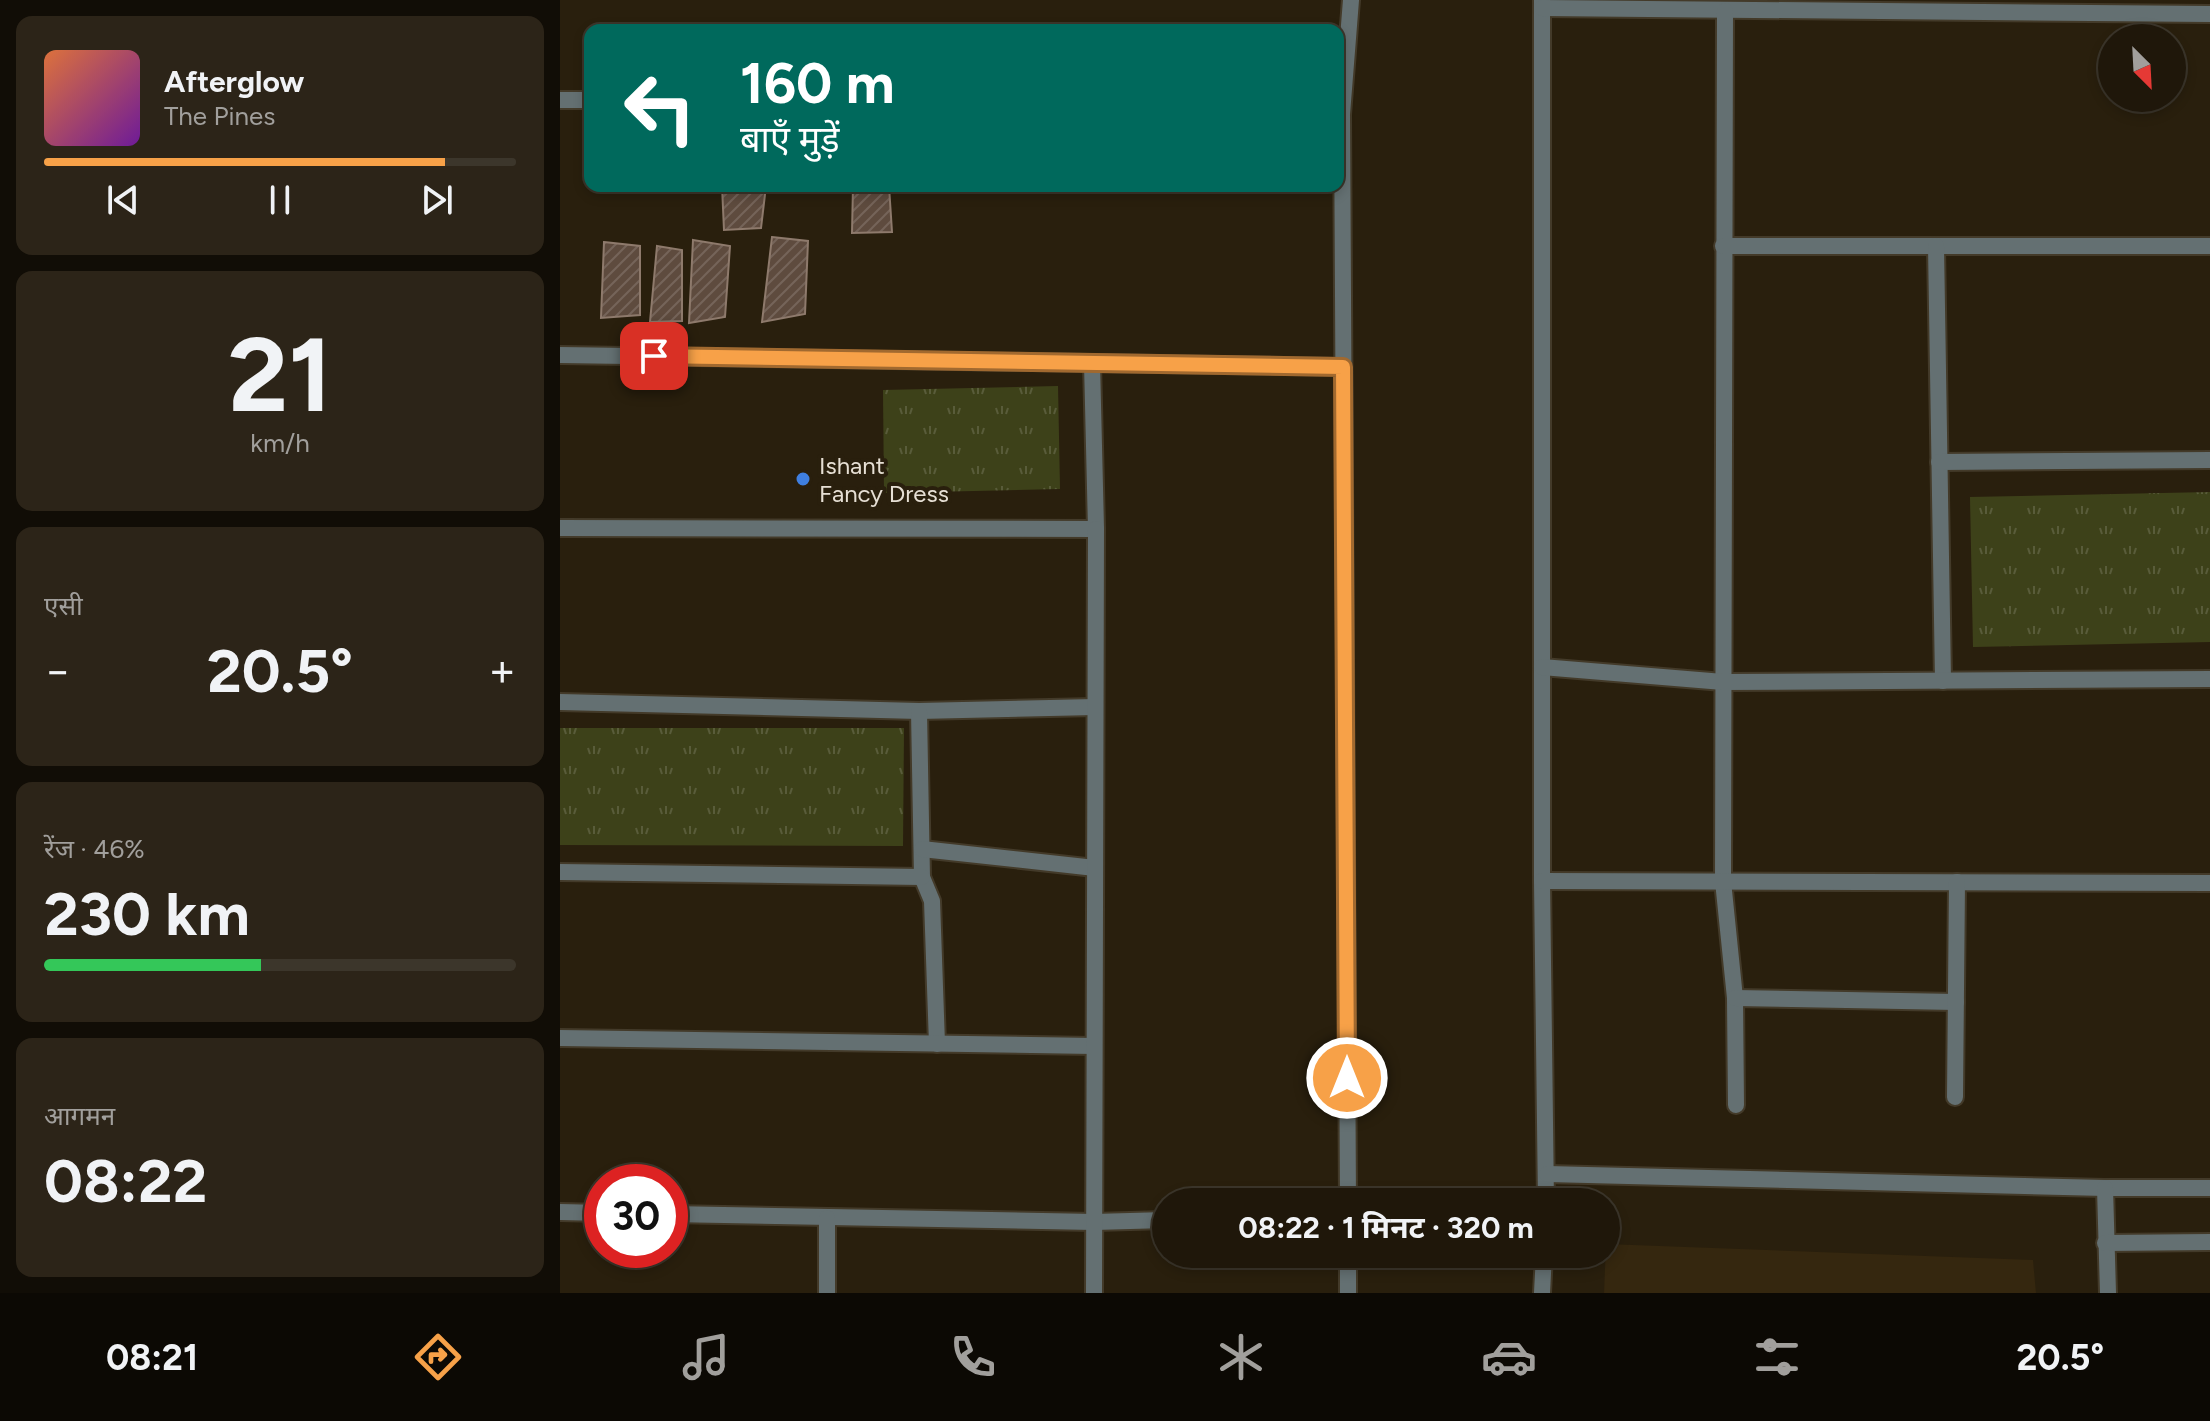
<!DOCTYPE html>
<html lang="hi">
<meta charset="utf-8">
<style>
body{margin:0;font-family:Figtree,"Noto Sans Devanagari",sans-serif;background:#2c2418;color:#f1f3f6;height:100vh;display:flex;flex-direction:column;font-size:30px;white-space:nowrap}
*{box-sizing:border-box;margin:0}
p{font-size:26px;color:#a19f9c}
.icon{flex:none;width:44px;height:44px;fill:none;stroke:currentColor;stroke-width:2;stroke-linecap:round;stroke-linejoin:round}
.map{position:relative;flex:1;overflow:hidden}
.side{display:flex;flex-direction:column;gap:16px;padding:16px;background:#110d06;width:560px}
.side>*{flex:none}
.banner{position:absolute;left:24px;top:24px;width:760px;height:168px;border-radius:16px;box-shadow:0 4px 12px #0003,0 0 0 2px #3c362b;background:#00695c;color:#fff;overflow:hidden}
.needle{width:52px;rotate:156deg}
.tools{position:absolute;left:1538px;top:24px;display:grid;gap:16px}
.tools a{display:grid;place-items:center;width:88px;height:88px;border-radius:50%;background:#1f170a;box-shadow:0 4px 12px #0003,0 0 0 2px #3c362b;font-size:40px}
.speed{position:absolute;left:24px;top:1164px;display:flex;gap:16px;font-size:40px;font-weight:700;text-align:center}
.speed>*{display:grid;place-content:center;width:104px;height:104px;border-radius:50%;background:#1f170a;box-shadow:0 4px 12px #0003,0 0 0 2px #3c362b;line-height:1}
.speed .limit{border:12px solid #d22;background:#fff;color:#111}
.pin{position:absolute;display:grid;place-items:center;width:68px;height:68px;color:#fff;margin:-34px;border-radius:16px;box-shadow:0 4px 12px #0006}
.me{position:absolute;width:88px;margin:-44px;rotate:0deg;stroke-linejoin:round;filter:drop-shadow(0 0 6px #0008)}
.turn{display:flex;align-items:center;gap:28px;height:168px;padding:0 24px;font-size:36px}
.turn .icon{width:104px;height:104px;stroke-width:2.5}
.turn b{display:block;font-size:56px;line-height:68px}
.big{font-size:60px;font-weight:700;line-height:1.1}
.side .card{flex:1;display:flex;flex-direction:column;justify-content:center;gap:12px;min-width:0;padding:0 28px;border-radius:16px;background:#2c2418}
.side .dial{align-items:center;gap:0}
.dial b{font-size:104px;line-height:1}
.song{display:flex;align-items:center;gap:24px}
.cover{width:96px;height:96px;border-radius:12px;background:linear-gradient(135deg,hsl(20 70% 55%),hsl(280 70% 35%))}
.played{height:8px;border-radius:4px;background:linear-gradient(90deg,#f7a148 85%,#3c362b 85%)}
.keys{display:flex;justify-content:space-around;direction:ltr}
.heat{display:flex;justify-content:space-between;align-items:center;font-size:44px;direction:ltr}
.charge{height:12px;border-radius:6px;background:linear-gradient(90deg,#34c759 46%,#3c362b 0)}
.trip{position:absolute;left:592px;top:1188px;width:468px;height:80px;border-radius:40px;background:#1f170a;box-shadow:0 4px 12px #0003,0 0 0 2px #3c362b;font-weight:700;line-height:80px;text-align:center}
.tab-bar{display:flex;height:128px;justify-content:space-around;align-items:center;background:#0c0904;color:#a19f9c}
.tab-bar .icon{width:56px;height:56px}
.tab-bar .current{color:#f7a148}
.tab-bar b{font-size:36px;color:#f1f3f6}
main{display:flex;flex:1;min-height:0}
.map>svg:first-child{display:block}
.built{fill:#35270f}
.park{fill:url(#park-tufts)}
.building{fill:url(#building-hatch);stroke:#8e7a6c;stroke-width:2}
.lines{fill:none;stroke-linecap:round;stroke-linejoin:round}
.minor-casing{stroke:#433a29;stroke-width:20}
.minor{stroke:#647072;stroke-width:16}
.route-casing{stroke:#a1692f;stroke-width:20}
.route{stroke:#f7a148;stroke-width:14}
.shop-dot{fill:#3f7fe0;stroke:#291f0d;stroke-width:3}
.labels{text-anchor:middle;dominant-baseline:central;stroke-width:8;stroke-linejoin:round;paint-order:stroke}
.poi-label{font-size:24px;fill:#e6dfd4;stroke:#291f0d;text-anchor:start}
</style>
<main>
<section class="side">
<div class="card">
<div class="song"><i class="cover"></i><div><b>Afterglow</b><p>The Pines</p></div></div>
<div class="played"></div>
<div class="keys"><svg class="icon" aria-label="previous" viewBox="0 0 24 24"><path d="M18 5L8 12l10 7zM5 5v14"/></svg><svg class="icon" aria-label="pause" viewBox="0 0 24 24"><path d="M8 5v14M16 5v14"/></svg><svg class="icon" aria-label="next" viewBox="0 0 24 24"><path d="M6 5l10 7-10 7zM19 5v14"/></svg></div>
</div>
<div class="card dial"><b>21</b><p>km/h</p></div>
<div class="card"><p>एसी</p>
<div class="heat"><a>−</a><b class="big">20.5°</b><a>+</a></div>
</div>
<div class="card"><p>रेंज · 46%</p><b class="big">230 km</b><div class="charge"></div></div>
<div class="card"><p>आगमन</p><b class="big">08:22</b></div>
</section>
<div class="map">
<svg width="1650" height="1293" viewBox="0 0 1650 1293">
<defs>
<pattern id="park-tufts" width="24" height="20" patternUnits="userSpaceOnUse" patternTransform="scale(2)"><rect width="24" height="20" fill="#3d4119"/><path d="M3 7l-1-3M5 7V3M7 7l1-3M15 17l-1-3M17 17v-4M19 17l1-3" fill="none" stroke="#595c3a"/></pattern>
<pattern id="building-hatch" width="6" height="6" patternUnits="userSpaceOnUse" patternTransform="scale(2)"><rect width="6" height="6" fill="#5e4b3e"/><path d="M-1 1l2-2M0 6l6-6M5 7l2-2" fill="none" stroke="#756459"/></pattern>
</defs>
<rect width="100%" height="100%" fill="#291f0d"/>
<path class="built" d="M1046,1244L1473,1260L1476,1293H1044Z"/>
<g class="park">
<path d="M498,386L500,489L324,493L323,390Z"/>
<path d="M1650,492V642L1413,647L1410,497Z"/>
<path d="M0,728H344L343,846L0,845Z"/>
</g>
<g class="building">
<path d="M162,186H206L201,228L164,230Z"/>
<path d="M293,186H329L332,232L292,233Z"/>
<path d="M212,237L248,241L245,314L202,322Z"/>
<path d="M133,240L170,246L165,317L129,323Z"/>
<path d="M44,242L80,246V315L41,318Z"/>
<path d="M97,246L122,250V321L90,322Z"/>
</g>
<g class="lines">
<defs>
<g id="minor">
<path d="M982,0V881L986,1202"/>
<path d="M982,8L1650,14"/>
<path d="M1165,11L1163,881L1175,998L1176,1105"/>
<path d="M0,100H30"/>
<path d="M778,114H782L788,1202"/>
<path d="M782,114L791,0"/>
<path d="M1163,246H1650"/>
<path d="M1376,246L1383,681"/>
<path d="M0,355L532,363"/>
<path d="M1379,462L1650,460"/>
<path d="M0,528L536,529L532,363L783,367"/>
<path d="M982,667L1163,682L1650,679"/>
<path d="M0,702L359,711L535,707"/>
<path d="M359,711L362,877L372,901L377,1044"/>
<path d="M362,849L535,868"/>
<path d="M0,872L362,877"/>
<path d="M982,881L1650,883"/>
<path d="M1175,998L1396,1002"/>
<path d="M0,1038L534,1046"/>
<path d="M1395,1097L1397,882"/>
<path d="M987,1174L1545,1188H1650"/>
<path d="M1545,1188L1548,1293"/>
<path d="M0,1212L42,1213"/>
<path d="M110,1214L534,1222L606,1220"/>
<path d="M267,1218V1293"/>
<path d="M1545,1243L1650,1242"/>
<path d="M788,1254V1293"/>
<path d="M534,1293L536,529"/>
<path d="M982,1293L984,1254"/>
</g>
</defs>
<use href="#minor" class="minor-casing"/>
<use href="#minor" class="minor"/>
</g>
<g class="lines">
<defs>
<path id="route" d="M94,356L783,367L787,1078"/>
</defs>
<use href="#route" class="route-casing"/>
<use href="#route" class="route"/>
</g>
<circle class="shop-dot" cx="243" cy="479" r="8"/>
<g class="labels">
<g class="poi-label">
<text x="259" y="465">Ishant<tspan x="259" dy="28">Fancy Dress</tspan></text>
</g>
</g>
</svg>
<div class="tools">
<a><svg class="needle" viewBox="-14 -14 28 28"><path d="M0-13l5 13h-10z" fill="#e53935"/><path d="M0 13l5-13h-10z" fill="#a19f9c"/></svg></a>
</div>
<div class="speed"><div class="limit">30</div></div>
<div class="pin" style="left:94px;top:356px;background:#d93025"><svg class="icon" aria-label="arrive" viewBox="0 0 24 24"><path d="M6 21V4h12l-3 4 3 4H6"/></svg></div>
<svg class="me" style="left:787px;top:1078px" viewBox="-20 -20 40 40"><circle r="17" fill="#f7a148" stroke="#fff" stroke-width="3"/><path d="M0-11L8 9 0 5-8 9z" fill="#fff"/></svg>
<div class="trip">08:22 · 1 मिनट · 320 m</div>
<div class="banner">
<div class="turn"><svg class="icon" aria-label="left" viewBox="0 0 24 24"><path d="M17 20v-9H6M10 6l-5 5 5 5"/></svg><div><b>160 m</b>बाएँ मुड़ें</div></div>
</div>
</div>
</main>
<nav class="tab-bar">
<b>08:21</b>
<svg class="icon current" aria-label="directions" viewBox="0 0 24 24"><path d="M12 3l9 9-9 9-9-9zM9 14v-3h6M13 9l2 2-2 2"/></svg>
<svg class="icon" aria-label="music" viewBox="0 0 24 24"><path d="M9 18V5l10-2v13"/><circle cx="6" cy="18" r="3"/><circle cx="16" cy="16" r="3"/></svg>
<svg class="icon" aria-label="phone" viewBox="0 0 24 24"><path d="M5 4h4l2 5-3 2q2 4 5 5l2-3 5 2v4C11 20 4 13 5 4z"/></svg>
<svg class="icon" aria-label="climate" viewBox="0 0 24 24"><path d="M12 3v18M4 7l16 10M4 17L20 7"/></svg>
<svg class="icon" aria-label="car" viewBox="0 0 24 24"><path d="M5 17H2v-5l4-1 3-4h7l3 4 3 1v5h-3M9 17h6M6 11h13"/><circle cx="7" cy="17" r="2"/><circle cx="17" cy="17" r="2"/></svg>
<svg class="icon" aria-label="filters" viewBox="0 0 24 24"><path d="M4 7h16M4 17h16"/><circle cx="9" cy="7" r="2"/><circle cx="15" cy="17" r="2"/></svg>
<b>20.5°</b>
</nav>
